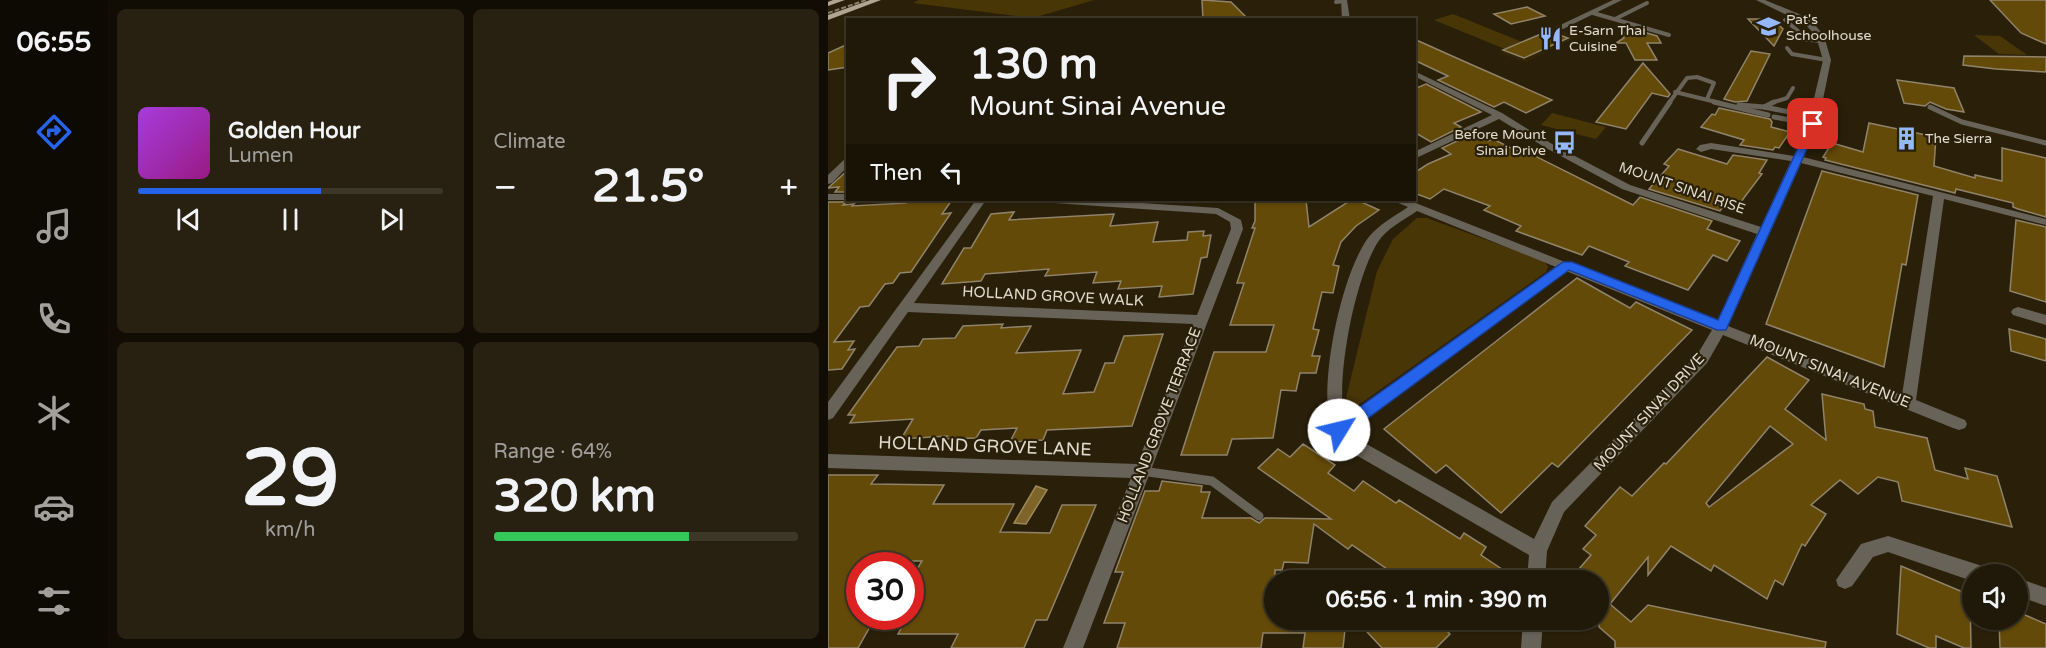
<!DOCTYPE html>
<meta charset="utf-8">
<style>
body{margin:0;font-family:"Varela Round",sans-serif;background:#282112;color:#f1f3f6;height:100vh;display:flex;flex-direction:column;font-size:22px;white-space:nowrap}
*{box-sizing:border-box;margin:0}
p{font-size:20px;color:#a2a09c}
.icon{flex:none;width:33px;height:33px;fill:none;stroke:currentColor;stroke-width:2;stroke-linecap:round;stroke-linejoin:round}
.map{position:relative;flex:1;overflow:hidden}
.drawer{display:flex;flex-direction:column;gap:9px;padding:9px;background:#120d04;width:720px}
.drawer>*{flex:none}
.guide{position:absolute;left:18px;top:18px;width:570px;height:183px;border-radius:0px;box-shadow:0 2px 4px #0004,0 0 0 2px #3d3729;background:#201808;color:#f1f3f6;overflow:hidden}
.fabs{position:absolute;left:1134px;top:564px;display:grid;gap:12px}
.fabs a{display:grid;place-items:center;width:66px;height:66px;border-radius:50%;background:#201808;box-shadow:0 2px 4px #0004,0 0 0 2px #3d3729;font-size:30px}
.speed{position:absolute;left:18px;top:552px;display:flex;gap:12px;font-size:30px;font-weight:700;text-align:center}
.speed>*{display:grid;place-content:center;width:78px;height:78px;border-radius:50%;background:#201808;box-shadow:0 2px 4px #0004,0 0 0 2px #3d3729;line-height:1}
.speed .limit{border:9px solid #d22;background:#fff;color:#111}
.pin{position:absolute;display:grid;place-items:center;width:51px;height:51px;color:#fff;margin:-26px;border-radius:12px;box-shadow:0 3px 9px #0006}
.me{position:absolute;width:66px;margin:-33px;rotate:54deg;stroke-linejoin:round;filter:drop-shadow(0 0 4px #0008)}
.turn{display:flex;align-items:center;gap:21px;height:126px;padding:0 24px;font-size:27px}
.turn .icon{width:78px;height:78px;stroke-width:2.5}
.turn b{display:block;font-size:42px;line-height:51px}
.then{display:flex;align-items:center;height:57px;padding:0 24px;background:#0003;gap:12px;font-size:22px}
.big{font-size:45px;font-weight:700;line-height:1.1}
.drawer .tile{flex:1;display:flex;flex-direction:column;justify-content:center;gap:9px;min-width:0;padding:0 21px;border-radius:9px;background:#282112}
.drawer .dial{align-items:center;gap:0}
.dial b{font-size:78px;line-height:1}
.song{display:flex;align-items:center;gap:18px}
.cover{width:72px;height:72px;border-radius:9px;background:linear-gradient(135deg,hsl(280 70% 55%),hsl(310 70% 35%))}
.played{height:6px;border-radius:3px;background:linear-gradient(90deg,#2563eb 60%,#3d3729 60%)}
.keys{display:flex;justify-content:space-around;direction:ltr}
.heat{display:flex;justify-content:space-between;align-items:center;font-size:33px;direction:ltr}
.charge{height:9px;border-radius:4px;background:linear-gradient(90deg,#34c759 64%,#3d3729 0)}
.drawer .tiles{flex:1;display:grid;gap:9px;grid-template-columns:repeat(2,1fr)}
.trip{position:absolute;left:436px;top:570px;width:345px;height:60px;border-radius:30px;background:#201808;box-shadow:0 2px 4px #0004,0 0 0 2px #3d3729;font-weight:700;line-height:60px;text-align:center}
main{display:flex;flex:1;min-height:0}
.dock{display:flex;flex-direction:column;width:108px;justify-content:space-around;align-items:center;background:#0d0a03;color:#a2a09c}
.dock .icon{width:42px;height:42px}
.dock .selected{color:#2563eb}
.dock b{font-size:27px;color:#f1f3f6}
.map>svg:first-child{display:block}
.built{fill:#322507}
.green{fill:#493607}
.water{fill:#7f6429;stroke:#9d885a;stroke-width:1.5}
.building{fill:#644a08;stroke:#90836b;stroke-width:1.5;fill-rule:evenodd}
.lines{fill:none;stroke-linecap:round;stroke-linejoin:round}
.service-far2{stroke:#686359;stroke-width:4}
.service-far1{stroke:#686359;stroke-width:5}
.service{stroke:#686359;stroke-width:9}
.minor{fill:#686359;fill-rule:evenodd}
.primary{fill:#b0a590;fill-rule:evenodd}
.rail{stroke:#877f6d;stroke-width:2;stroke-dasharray:5 2;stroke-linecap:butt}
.route{fill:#2563eb;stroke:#184099;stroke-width:1.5}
.labels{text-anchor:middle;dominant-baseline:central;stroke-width:4.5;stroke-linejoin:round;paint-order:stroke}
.far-poi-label{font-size:14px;fill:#e2dbce;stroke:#2a200a;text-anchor:start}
.far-street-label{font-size:14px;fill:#e2dbce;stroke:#2a200a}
.street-label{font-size:15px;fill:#e2dbce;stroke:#2a200a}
.near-street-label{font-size:18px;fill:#e2dbce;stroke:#2a200a}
</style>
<main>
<nav class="dock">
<b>06:55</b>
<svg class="icon selected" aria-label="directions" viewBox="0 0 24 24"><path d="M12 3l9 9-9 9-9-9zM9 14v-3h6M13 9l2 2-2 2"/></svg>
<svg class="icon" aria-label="music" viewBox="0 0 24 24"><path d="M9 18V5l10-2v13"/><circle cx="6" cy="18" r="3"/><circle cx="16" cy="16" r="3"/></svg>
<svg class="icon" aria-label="phone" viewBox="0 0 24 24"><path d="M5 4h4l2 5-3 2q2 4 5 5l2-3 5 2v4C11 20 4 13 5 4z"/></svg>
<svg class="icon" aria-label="climate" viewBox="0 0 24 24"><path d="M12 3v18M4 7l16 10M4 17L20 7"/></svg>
<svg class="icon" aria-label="car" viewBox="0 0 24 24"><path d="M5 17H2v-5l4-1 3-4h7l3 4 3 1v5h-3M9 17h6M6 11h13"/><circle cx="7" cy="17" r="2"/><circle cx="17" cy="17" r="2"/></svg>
<svg class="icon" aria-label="filters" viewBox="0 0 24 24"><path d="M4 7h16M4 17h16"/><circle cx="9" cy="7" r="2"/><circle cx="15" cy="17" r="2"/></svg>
</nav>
<section class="drawer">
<div class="tiles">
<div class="tile">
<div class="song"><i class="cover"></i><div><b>Golden Hour</b><p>Lumen</p></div></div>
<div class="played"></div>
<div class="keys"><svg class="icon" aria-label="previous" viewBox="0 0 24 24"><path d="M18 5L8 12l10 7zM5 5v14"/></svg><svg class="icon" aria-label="pause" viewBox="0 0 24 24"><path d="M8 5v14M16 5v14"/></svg><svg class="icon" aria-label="next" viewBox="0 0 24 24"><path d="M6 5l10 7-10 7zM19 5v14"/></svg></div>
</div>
<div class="tile"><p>Climate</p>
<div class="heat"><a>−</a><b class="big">21.5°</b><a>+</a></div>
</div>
<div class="tile dial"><b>29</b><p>km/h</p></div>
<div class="tile"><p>Range · 64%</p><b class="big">320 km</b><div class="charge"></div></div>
</div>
</section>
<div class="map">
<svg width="1218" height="648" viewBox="0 0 1218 648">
<rect width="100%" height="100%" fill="#2a200a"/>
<path class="built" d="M725,28L750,36L698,62L671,53Z"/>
<g class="green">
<path d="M91,0H266L205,18L85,3Z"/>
<path d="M625,14L694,42L677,49L606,20Z"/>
<path d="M1146,35L1172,36L1199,55L1171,54Z"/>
<path d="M724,113L778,127L768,139L713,125Z"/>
<path d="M589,218H599L716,261L720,267L718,272L529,406L523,407L517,402L549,271L565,239Z"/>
</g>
<path class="water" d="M208,486L219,490L198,524L186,523Z"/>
<g class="building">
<path d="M374,0L403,2L421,20H375Z"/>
<path d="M1162,0H1218V44L1193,33Z"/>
<path d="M699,7L717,16L683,24L666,14Z"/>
<path d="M920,19H945L955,29L946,46Z"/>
<path d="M720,31L740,38L696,58L675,50Z"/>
<path d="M812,31L829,36L833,43H819L829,60H807L798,43H788L796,38L793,33Z"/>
<path d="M586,39L642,64L724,100L698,113L676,102L666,107L610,80L620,76L586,60Z"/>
<path d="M20,44V67L0,70V53Z"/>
<path d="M923,51L942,54L919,101L907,102L896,99Z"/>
<path d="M1136,56L1218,57V72L1168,69L1135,65Z"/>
<path d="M815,63L842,94L840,97L824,93L798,129L768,122Z"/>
<path d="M1069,80L1126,88L1136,112L1118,109L1102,102L1097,106L1076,103Z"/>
<path d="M598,84L653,112L626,123L633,127L603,142L586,132V89Z"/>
<path d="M891,108L942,119L944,122L943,127L962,132L951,148L947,147L945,150L912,145L916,140L873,127L884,114L887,115Z"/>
<path d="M1041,123L1108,137L1106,166L1147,178V175L1174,181V148L1218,158V217L1190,209L1185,207V203L1128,189L1127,193L997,160L998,158L995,157L1004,143L1035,152Z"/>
<path d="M646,133L660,141L665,139L689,151L693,149L805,205L812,197L884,221L879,229L912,241L899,261L885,255L860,290L797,266L801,262L761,246L754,255L688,231L693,226L656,210L662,206L616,189L602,199L586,193V173L600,164L623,154L614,148Z"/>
<path d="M850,149L899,164L905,155L939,160L931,173L934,174L906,211L895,207L892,211L821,189L841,166L836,164Z"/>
<path d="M20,170V192H7L11,187L0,188Z"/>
<path d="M994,171L1090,195L1078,265L1074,264L1056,367L938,324Z"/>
<path d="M81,200H124L114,214L123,213L83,272L72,273L65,283L57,284L41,306L32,307L6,342L26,341L20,350L27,349L14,369L0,370V202H18L15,205L26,204L24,206L78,203Z"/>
<path d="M427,200H478L481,227L523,200H529L551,210L528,226L513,242L505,265L511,266L505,293L494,292L485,329L491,330L484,356H492L488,373H472L468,391L453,390L445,438L404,439L399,455H353L386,352H438L446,325H402L416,283H409L427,228H424L427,221Z"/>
<path d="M186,212L181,220L286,214L282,226L330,222L325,242L359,240L360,232L376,231L375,236L383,235L379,257L373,258L365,294L331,297L334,286L290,289L293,281L265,283L269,272L217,276L221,269L157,274L153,281L114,284L136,248H143L163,214Z"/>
<path d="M1188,220L1218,227V302L1182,291Z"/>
<path d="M749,278L802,308L808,302L864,330L730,467L724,463L673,513L618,465L608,473L556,429Z"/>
<path d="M175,324L173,328L203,326L188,353L253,350L235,394L266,392L277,363H286L296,336L335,334L304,426L219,430L215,440L182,442L189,428L153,430L148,438L117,439L119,436L73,439L85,419L22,423L27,415H20L69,347L91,346L95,339L127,338L135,326Z"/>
<path d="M1181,329L1218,339V361L1183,351Z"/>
<path d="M939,357L981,380L957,409L998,440L994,394L1036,404L1037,409L1045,411L1047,427L1099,438L1107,470L1140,479L1137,468L1169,476L1184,527L1074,501L1070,482L1050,477L1030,494L1012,480L983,505L998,514L977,546L974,544L955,585L947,580L939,599L886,565L883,571L843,546L820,575V557L782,604L803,622L820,605L998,642L997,648H787V641L771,627V580H764L751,569L763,555L755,549L768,535L757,526L792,487L804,496L836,463L838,464ZM942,426L965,444L881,507L878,503Z"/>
<path d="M475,444L507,465L500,473L526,491L535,481L568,503L571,500L632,539L636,533L658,547L653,555L690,580H575L524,545L520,549L486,524L480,563L456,562L454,570H447V620H518L515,648H475L477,633H435L433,648H289L297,623H276L295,572H287L317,491H331L334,481L374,486L373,492H382L374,518H423L431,523L437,518L503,519L430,468L450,449L462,457Z"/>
<path d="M0,475H50L43,484L116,485L105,504H186L172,532L222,533L234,505H268L219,620H208L196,648H123L130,634H70L80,616H82V581L94,561H32V616H48L30,648H0Z"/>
<path d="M1073,566L1142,595L1143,648H1136L1108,636V648H1101L1069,634Z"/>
<path d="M1190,612L1218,624V648H1172L1171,620H1190Z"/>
<path d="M528,620H608L622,634L608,648H554Z"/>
</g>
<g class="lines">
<g class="service-far2">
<path d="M508,2L516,1"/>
<path d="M765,13L841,35"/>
<path d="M787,19L819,3"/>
<path d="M957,20L970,31L971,39L993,41"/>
<path d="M959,48L964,54L999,60"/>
<path d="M847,92L892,103"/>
<path d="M841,103L859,78L869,77L886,83L879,99"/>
<path d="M943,103L959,98L965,88"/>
</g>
<g class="service-far1">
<path d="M886,102L940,115"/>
<path d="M911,105L936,107L987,117"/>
<path d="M936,107L946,102"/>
<path d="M1102,107L1134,122L1218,143"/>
<path d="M946,117L985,124"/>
<path d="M814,143L842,102"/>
</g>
<path class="service" d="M314,471L384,481L431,516"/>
<g class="minor">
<path d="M513,0H519L522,20H514Z"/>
<path d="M785,0H794L735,29L728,27Z"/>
<path d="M928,0H937L971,14L983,20L996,36L1003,60L990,124L975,157L1218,219V225L1116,199L1088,400L1137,420L1139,424L1137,428L1131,430L1125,428L895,335L879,363L736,512L719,551L717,580H699L701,555L516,448C512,442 505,436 503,429C490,385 513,275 540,238C550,225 567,216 580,207L568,202L567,200H580L889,322L929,234L794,189L718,148L671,119L586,159V152L664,115L586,76V71L674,113L724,144L802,185L933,227L963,161L883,149L873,152L868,149L872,145L883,143L966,156L980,124L995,60L988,36L977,24ZM973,163L1105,196L1074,395L900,326ZM589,211L728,267L516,418C508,376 527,278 550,242C558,229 576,220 589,211ZM738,271L884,330L869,355L724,502L706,539L528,438L521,431Z"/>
<path d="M20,156V166L4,183L0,184V175Z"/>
<path d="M0,194H20V200H23H0Z"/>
<path d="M148,200H158L86,303L369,315L403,229L402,222L388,214L226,203L221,200H268L390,208L413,220L415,229L255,648H235L303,478L0,468V454L309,464L365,324L80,312L5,418L0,420V402Z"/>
<path d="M1190,307L1218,315V325L1185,315L1183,312L1185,309Z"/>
<path d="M1060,536L1151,565L1158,568L1160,574H1144V581L1060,552L1045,557L1024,586L1017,589L1010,586L1008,580L1033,544Z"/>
<path d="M1190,578L1218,588V606L1190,596Z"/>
<path d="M695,620H715L713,648H693Z"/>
</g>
<g class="primary">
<path d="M5,0H17L0,6V2Z"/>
<path d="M42,0H53L0,20V15Z"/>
</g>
<path class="rail" d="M0,13L38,0"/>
</g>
<path class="route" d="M982,122L990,124L898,330H889L741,270L517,435L511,437L505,435L503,430L505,426L735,262H744L890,320Z"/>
<defs>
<symbol id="school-bare" viewBox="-9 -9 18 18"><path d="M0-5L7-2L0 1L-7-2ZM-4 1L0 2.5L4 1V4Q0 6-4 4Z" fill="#94b7fd" stroke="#2a200a" stroke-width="2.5" paint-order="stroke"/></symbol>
<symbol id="restaurant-bare" viewBox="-9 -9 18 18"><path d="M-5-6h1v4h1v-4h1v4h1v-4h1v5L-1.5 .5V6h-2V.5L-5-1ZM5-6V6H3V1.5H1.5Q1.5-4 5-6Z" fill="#94b7fd" stroke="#2a200a" stroke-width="2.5" paint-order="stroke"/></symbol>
<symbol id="building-bare" viewBox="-9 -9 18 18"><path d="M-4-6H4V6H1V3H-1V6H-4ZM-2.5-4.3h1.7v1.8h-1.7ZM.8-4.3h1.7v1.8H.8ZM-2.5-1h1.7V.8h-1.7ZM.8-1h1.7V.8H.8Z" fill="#94b7fd" stroke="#2a200a" stroke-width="2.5" paint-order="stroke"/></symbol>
<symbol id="bus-bare" viewBox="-9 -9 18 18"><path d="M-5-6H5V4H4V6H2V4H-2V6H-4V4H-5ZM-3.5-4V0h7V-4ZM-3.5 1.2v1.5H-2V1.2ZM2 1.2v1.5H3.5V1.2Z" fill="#94b7fd" stroke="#2a200a" stroke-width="2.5" paint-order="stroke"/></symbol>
</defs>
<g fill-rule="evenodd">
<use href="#school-bare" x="924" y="10" width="33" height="33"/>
<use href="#restaurant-bare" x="706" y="22" width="33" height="33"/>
<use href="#building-bare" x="1062" y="122" width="33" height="33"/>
<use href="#bus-bare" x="720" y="126" width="33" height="33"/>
</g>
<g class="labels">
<g class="far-poi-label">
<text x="958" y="19">Pat's<tspan x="958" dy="16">Schoolhouse</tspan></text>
<text x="741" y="30">E-Sarn Thai<tspan x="741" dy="16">Cuisine</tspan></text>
<text x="718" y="134" text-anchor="end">Before Mount<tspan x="718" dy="16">Sinai Drive</tspan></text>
<text x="1097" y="138">The Sierra</text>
</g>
<g class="far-street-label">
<text transform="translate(854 188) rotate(19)">MOUNT SINAI RISE</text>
</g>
<g class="street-label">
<text transform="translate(225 296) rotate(3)">HOLLAND GROVE WALK</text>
<text transform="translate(1002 371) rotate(22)">MOUNT SINAI AVENUE</text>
<text transform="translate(821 412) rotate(-47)">MOUNT SINAI DRIVE</text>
<text transform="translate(331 425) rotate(-69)">HOLLAND GROVE TERRACE</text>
</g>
<g class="near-street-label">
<text transform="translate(157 446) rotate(2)">HOLLAND GROVE LANE</text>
</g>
</g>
</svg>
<div class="fabs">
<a><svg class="icon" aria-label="sound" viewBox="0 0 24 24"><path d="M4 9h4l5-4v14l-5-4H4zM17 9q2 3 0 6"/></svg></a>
</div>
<div class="speed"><div class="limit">30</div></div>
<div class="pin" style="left:985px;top:124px;background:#d93025"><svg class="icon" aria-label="arrive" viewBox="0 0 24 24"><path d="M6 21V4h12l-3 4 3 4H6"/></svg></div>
<svg class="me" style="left:511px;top:430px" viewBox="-20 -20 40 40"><circle r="19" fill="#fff"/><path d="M0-13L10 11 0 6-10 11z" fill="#2563eb"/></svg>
<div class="trip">06:56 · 1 min · 390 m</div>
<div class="guide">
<div class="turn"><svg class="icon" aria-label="right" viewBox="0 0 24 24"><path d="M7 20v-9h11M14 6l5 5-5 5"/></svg><div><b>130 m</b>Mount Sinai Avenue</div></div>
<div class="then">Then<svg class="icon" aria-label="left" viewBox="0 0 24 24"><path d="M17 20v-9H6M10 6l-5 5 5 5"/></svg></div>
</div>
</div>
</main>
